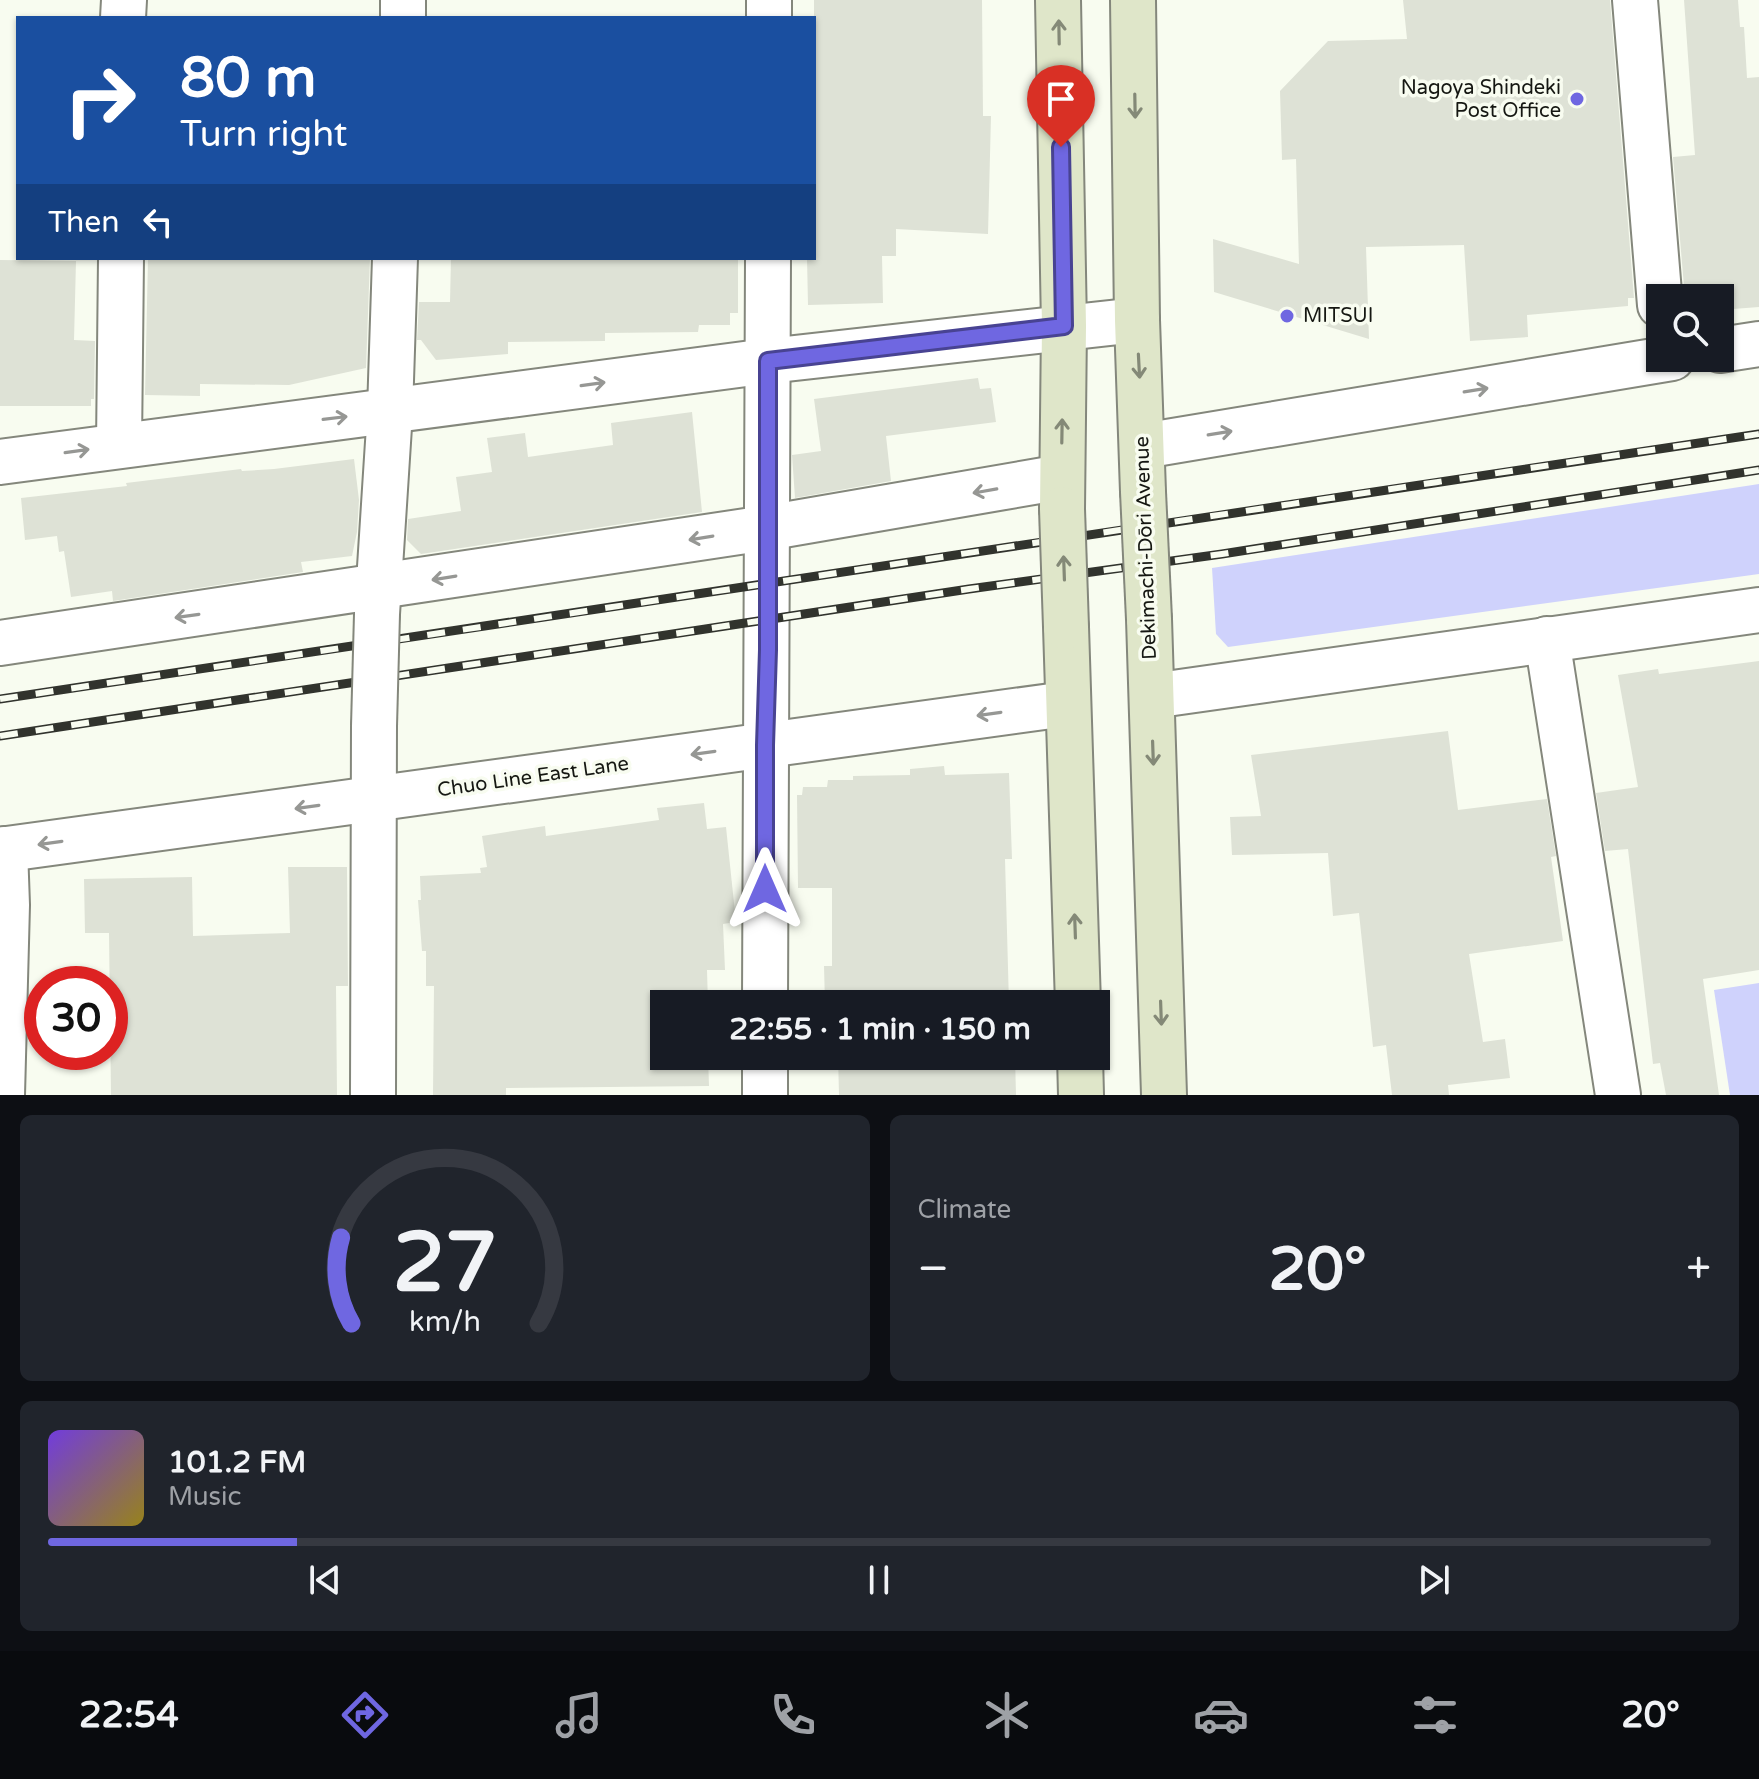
<!DOCTYPE html>
<meta charset="utf-8">
<style>
body{margin:0;font-family:"Varela Round",sans-serif;background:#20242c;color:#f1f3f6;height:100vh;display:flex;flex-direction:column;font-size:30px;white-space:nowrap}
*{box-sizing:border-box;margin:0}
p{font-size:26px;color:#9ea1a6}
.icon{flex:none;width:44px;height:44px;fill:none;stroke:currentColor;stroke-width:2;stroke-linecap:round;stroke-linejoin:round}
.map{position:relative;height:1095px;overflow:hidden}
.sheet{display:flex;flex-direction:column;gap:20px;padding:20px;background:#0d0f14;flex:1}
.sheet>*{flex:none}
.hud{position:absolute;left:16px;top:16px;width:800px;height:244px;border-radius:0px;box-shadow:0 2px 6px #0004;background:#1a4fa0;color:#fff;overflow:hidden}
.buttons{position:absolute;left:1646px;top:284px;display:grid;gap:16px}
.buttons a{display:grid;place-items:center;width:88px;height:88px;border-radius:0px;background:#171b24;box-shadow:0 2px 6px #0004;font-size:40px}
.speed{position:absolute;left:24px;top:966px;display:flex;gap:16px;font-size:40px;font-weight:700;text-align:center}
.speed>*{display:grid;place-content:center;width:104px;height:104px;border-radius:50%;background:#171b24;box-shadow:0 2px 6px #0004;line-height:1}
.speed .limit{border:12px solid #d22;background:#fff;color:#111}
.pin{position:absolute;display:grid;place-items:center;width:68px;height:68px;color:#fff;margin:-82px -34px;border-radius:50% 50% 50% 0;rotate:-45deg;box-shadow:0 0 8px #0007}
.pin .icon{rotate:45deg}
.me{position:absolute;width:88px;margin:-44px;rotate:0deg;stroke-linejoin:round;filter:drop-shadow(0 0 6px #0008)}
.turn{display:flex;align-items:center;gap:28px;height:168px;padding:0 32px;font-size:36px}
.turn .icon{width:104px;height:104px;stroke-width:2.5}
.turn b{display:block;font-size:56px;line-height:68px}
.then{display:flex;align-items:center;height:76px;padding:0 32px;background:#0003;gap:16px;font-size:30px}
.big{font-size:60px;font-weight:700;line-height:1.1}
.sheet .card{flex:1;display:flex;flex-direction:column;justify-content:center;gap:12px;min-width:0;padding:0 28px;border-radius:12px;background:#20242c}
.sheet .dial{align-items:center;gap:0}
.dial svg{height:208px;overflow:visible;fill:none;stroke:#363941;stroke-width:7;stroke-linecap:round;text-anchor:middle}
.dial text{fill:#f1f3f6;stroke:none}
.song{display:flex;align-items:center;gap:24px}
.cover{width:96px;height:96px;border-radius:12px;background:linear-gradient(135deg,hsl(260 70% 55%),hsl(50 70% 35%))}
.played{height:8px;border-radius:4px;background:linear-gradient(90deg,#6f67e1 15%,#363941 15%)}
.keys{display:flex;justify-content:space-around;direction:ltr}
.heat{display:flex;justify-content:space-between;align-items:center;font-size:44px;direction:ltr}
.sheet .tiles{flex:1;display:grid;gap:20px;grid-template-columns:1fr 1fr}
.card:last-child{grid-column:span 2}
.trip{position:absolute;left:650px;top:990px;width:460px;height:80px;border-radius:0px;background:#171b24;box-shadow:0 2px 6px #0004;font-weight:700;line-height:80px;text-align:center}
.tab-bar{display:flex;height:128px;justify-content:space-around;align-items:center;background:#090b0e;color:#9ea1a6}
.tab-bar .icon{width:56px;height:56px}
.tab-bar .current{color:#6f67e1}
.tab-bar b{font-size:36px;color:#f1f3f6}
.map>svg:first-child{display:block}
.green{fill:#cfd2fc}
.building{fill:#dee2d6}
.lines{fill:none;stroke-linecap:round;stroke-linejoin:round}
.street-casing{stroke:#84877c;stroke-width:48}
.secondary-casing{stroke:#84877c;stroke-width:48}
.street{stroke:#fff;stroke-width:44}
.secondary{stroke:#dfe6c9;stroke-width:44}
.rail-casing{stroke:#31332d;stroke-width:9}
.rail{stroke:#f8fcf0;stroke-width:6;stroke-dasharray:18;stroke-linecap:butt}
.street-bridge-casing{stroke:#84877c;stroke-width:48;stroke-linecap:butt}
.secondary-bridge-casing{stroke:#84877c;stroke-width:48;stroke-linecap:butt}
.street-bridge{stroke:#fff;stroke-width:44}
.secondary-bridge{stroke:#dfe6c9;stroke-width:44}
.oneway{stroke:#848977}
.oneway2{stroke:#969794}
.route-casing{stroke:#484392;stroke-width:20}
.route{stroke:#6f67e1;stroke-width:14}
.poi-dot{fill:#6f67e1;stroke:#f8fcf0;stroke-width:3}
.labels{text-anchor:middle;dominant-baseline:central;stroke-width:7;stroke-linejoin:round;paint-order:stroke}
.poi-label{font-size:20px;fill:#151712;stroke:#f8fcf0;text-anchor:end}
.street-label{font-size:20px;fill:#151712;stroke:#f8fcf0}
</style>
<div class="map">
<svg width="1759" height="1095" viewBox="0 0 1759 1095">
<rect width="100%" height="100%" fill="#f8fcf0"/>
<g class="green">
<path d="M1759,484V574L1228,647L1216,634L1212,568Z"/>
<path d="M1759,983V1095H1730L1714,990Z"/>
</g>
<g class="building">
<path d="M814,0H982L983,116H991L988,234L896,229V256H882L883,303L808,305L807,258H814Z"/>
<path d="M1403,0H1610L1634,298H1628V306L1527,315L1528,337L1470,341L1464,245L1366,247L1369,339L1214,292L1213,239L1299,264L1296,159L1282,160L1280,91L1328,41L1407,39Z"/>
<path d="M1684,0H1738L1740,27H1744L1747,78L1759,77V307L1720,310V298H1685L1673,157L1695,155Z"/>
<path d="M148,258H370L366,368L289,385L200,384V396L145,395Z"/>
<path d="M451,258H738V313H730V325H699L698,332L605,333V341L508,342V354L436,360L421,340H417L419,302H450Z"/>
<path d="M0,260L76,261L74,340L95,341L94,399H91V406H0Z"/>
<path d="M978,378L980,389L991,388L996,422L886,436L891,481L795,498L792,455L821,451L814,399Z"/>
<path d="M692,412L702,512L421,554L407,540L408,519L461,511L456,477L492,472L487,438L525,433L528,457L613,445L611,423Z"/>
<path d="M354,459L359,500L357,532L352,556L301,562L303,572L113,601L112,591L71,597L64,551L59,552L57,536L25,540L21,498L127,486L126,483L241,469L242,471L274,469Z"/>
<path d="M1759,661V970L1703,979L1719,1095H1666L1660,1063L1653,1064L1628,849L1605,851L1596,793L1638,787L1618,675L1658,669L1659,674Z"/>
<path d="M1448,731L1458,810L1547,799L1556,856L1551,857L1563,941L1469,954L1483,1042L1505,1039L1510,1078L1448,1085L1449,1095H1392L1386,1045L1373,1047L1359,913L1333,916L1328,853L1232,855L1230,817L1261,816L1251,755Z"/>
<path d="M944,766L945,775L1009,773L1012,859H1005L1009,1004H825L824,966H832V888H798L797,795H802L803,787H827L828,780H853V776L910,775V769Z"/>
<path d="M704,803L707,829L726,827L736,922L723,924L725,970H707L708,1004H664V1056H708L709,1086L506,1088V1095H433L434,986H426V951H422L418,900H421L420,876L481,873L480,868L487,867L482,836L545,826L546,836L659,820L657,808Z"/>
<path d="M288,867H347L348,986H336L337,1095H111L109,933H85L84,879L192,877L193,936L290,933Z"/>
<path d="M838,1056H1015L1016,1095H839Z"/>
</g>
<g class="lines">
<defs>
<g id="street">
<path d="M1635,0L1660,305"/>
<path d="M123,18L124,0"/>
<path d="M403,18V0"/>
<path d="M769,18V0"/>
<path d="M1720,350L1759,344"/>
<path d="M119,445L121,258"/>
<path d="M1143,446L1672,358"/>
<path d="M0,462L768,361L1137,320"/>
<path d="M377,614L390,411L395,258"/>
<path d="M1547,639L1618,1095"/>
<path d="M0,643L766,528L1062,477"/>
<path d="M1152,696L1759,610"/>
<path d="M0,850L1066,704"/>
<path d="M765,1004L768,258"/>
<path d="M765,1056V1095"/>
<path d="M2,1095L7,905L5,849"/>
<path d="M373,1095L374,726"/>
</g>
<g id="secondary">
<path d="M1058,0L1064,326L1062,509"/>
<path d="M1133,0L1137,320L1143,492"/>
<path d="M1149,619L1164,1095"/>
<path d="M1066,627L1078,1004"/>
<path d="M1080,1056L1081,1095"/>
</g>
</defs>
<use href="#street" class="street-casing"/>
<use href="#secondary" class="secondary-casing"/>
<use href="#street" class="street"/>
<use href="#secondary" class="secondary"/>
<defs>
<g id="rail">
<path d="M0,699C586,612 1172,521 1759,434"/>
<path d="M0,736L969,589L1222,554L1759,470"/>
</g>
</defs>
<use href="#rail" class="rail-casing"/>
<use href="#rail" class="rail"/>
<defs>
<path id="street-bridge" d="M374,726L377,614"/>
<g id="secondary-bridge">
<path d="M1143,492L1149,619"/>
<path d="M1062,509L1066,627"/>
</g>
</defs>
<use href="#street-bridge" class="street-bridge-casing"/>
<use href="#secondary-bridge" class="secondary-bridge-casing"/>
<use href="#street-bridge" class="street-bridge"/>
<use href="#secondary-bridge" class="secondary-bridge"/>
</g>
<defs><path id="oneway-shaft" d="M-6 0H5M1.5-3L5.5 0L1.5 3" fill="none" stroke-width="1.6" stroke-linecap="round" stroke-linejoin="round" transform="scale(2)"/></defs>
<g class="oneway">
<use href="#oneway-shaft" transform="translate(1059 32) rotate(-91)"/>
<use href="#oneway-shaft" transform="translate(1135 106) rotate(89)"/>
<use href="#oneway-shaft" transform="translate(1139 366) rotate(87)"/>
<use href="#oneway-shaft" transform="translate(1062 431) rotate(-89)"/>
<use href="#oneway-shaft" transform="translate(1064 568) rotate(-92)"/>
<use href="#oneway-shaft" transform="translate(1153 753) rotate(88)"/>
<use href="#oneway-shaft" transform="translate(1075 926) rotate(-92)"/>
<use href="#oneway-shaft" transform="translate(1161 1013) rotate(88)"/>
</g>
<g class="oneway2">
<use href="#oneway-shaft" transform="translate(593 384) rotate(-8)"/>
<use href="#oneway-shaft" transform="translate(1476 390) rotate(-9)"/>
<use href="#oneway-shaft" transform="translate(335 418) rotate(-7)"/>
<use href="#oneway-shaft" transform="translate(1220 433) rotate(-9)"/>
<use href="#oneway-shaft" transform="translate(77 451) rotate(-8)"/>
<use href="#oneway-shaft" transform="translate(985 491) rotate(170)"/>
<use href="#oneway-shaft" transform="translate(701 538) rotate(171)"/>
<use href="#oneway-shaft" transform="translate(444 578) rotate(171)"/>
<use href="#oneway-shaft" transform="translate(187 616) rotate(172)"/>
<use href="#oneway-shaft" transform="translate(989 714) rotate(172)"/>
<use href="#oneway-shaft" transform="translate(703 753) rotate(172)"/>
<use href="#oneway-shaft" transform="translate(307 807) rotate(172)"/>
<use href="#oneway-shaft" transform="translate(50 843) rotate(172)"/>
</g>
<g class="lines">
<defs>
<path id="route" d="M765,889V745L768,650V361L1064,326L1061,147"/>
</defs>
<use href="#route" class="route-casing"/>
<use href="#route" class="route"/>
</g>
<g class="poi-dot">
<circle cx="1577" cy="99" r="8"/>
<circle cx="1287" cy="316" r="8"/>
</g>
<g class="labels">
<g class="poi-label">
<text x="1561" y="88">Nagoya Shindeki<tspan x="1561" dy="23">Post Office</tspan></text>
<text x="1303" y="316" text-anchor="start">MITSUI</text>
</g>
<g class="street-label">
<text transform="translate(1146 548) rotate(-92)">Dekimachi-Dōri Avenue</text>
<text transform="translate(533 777) rotate(-8)">Chuo Line East Lane</text>
</g>
</g>
</svg>
<div class="buttons">
<a><svg class="icon" aria-label="search" viewBox="0 0 24 24"><circle cx="10" cy="10" r="6"/><path d="M15 15l6 6"/></svg></a>
</div>
<div class="speed"><div class="limit">30</div></div>
<div class="pin" style="left:1061px;top:147px;background:#d93025"><svg class="icon" aria-label="arrive" viewBox="0 0 24 24"><path d="M6 21V4h12l-3 4 3 4H6"/></svg></div>
<svg class="me" style="left:765px;top:889px" viewBox="-20 -20 40 40"><path d="M0-17L14 15 0 8-14 15z" fill="#6f67e1" stroke="#fff" stroke-width="4"/></svg>
<div class="trip">22:55 · 1 min · 150 m</div>
<div class="hud">
<div class="turn"><svg class="icon" aria-label="right" viewBox="0 0 24 24"><path d="M7 20v-9h11M14 6l5 5-5 5"/></svg><div><b>80 m</b>Turn right</div></div>
<div class="then">Then<svg class="icon" aria-label="left" viewBox="0 0 24 24"><path d="M17 20v-9H6M10 6l-5 5 5 5"/></svg></div>
</div>
</div>
<section class="sheet">
<div class="tiles">
<div class="card dial"><svg viewBox="0 0 100 80">
<path d="M14 69A42 42 0 1 1 86 69"/>
<path d="M14 69A42 42 0 0 1 10 36" stroke="#6f67e1"/>
<text x="50" y="56" font-size="32" font-weight="700">27</text>
<text x="50" y="72" font-size="11">km/h</text>
</svg></div>
<div class="card"><p>Climate</p>
<div class="heat"><a>−</a><b class="big">20°</b><a>+</a></div>
</div>
<div class="card">
<div class="song"><i class="cover"></i><div><b>101.2 FM</b><p>Music</p></div></div>
<div class="played"></div>
<div class="keys"><svg class="icon" aria-label="previous" viewBox="0 0 24 24"><path d="M18 5L8 12l10 7zM5 5v14"/></svg><svg class="icon" aria-label="pause" viewBox="0 0 24 24"><path d="M8 5v14M16 5v14"/></svg><svg class="icon" aria-label="next" viewBox="0 0 24 24"><path d="M6 5l10 7-10 7zM19 5v14"/></svg></div>
</div>
</div>
</section>
<nav class="tab-bar">
<b>22:54</b>
<svg class="icon current" aria-label="directions" viewBox="0 0 24 24"><path d="M12 3l9 9-9 9-9-9zM9 14v-3h6M13 9l2 2-2 2"/></svg>
<svg class="icon" aria-label="music" viewBox="0 0 24 24"><path d="M9 18V5l10-2v13"/><circle cx="6" cy="18" r="3"/><circle cx="16" cy="16" r="3"/></svg>
<svg class="icon" aria-label="phone" viewBox="0 0 24 24"><path d="M5 4h4l2 5-3 2q2 4 5 5l2-3 5 2v4C11 20 4 13 5 4z"/></svg>
<svg class="icon" aria-label="climate" viewBox="0 0 24 24"><path d="M12 3v18M4 7l16 10M4 17L20 7"/></svg>
<svg class="icon" aria-label="car" viewBox="0 0 24 24"><path d="M5 17H2v-5l4-1 3-4h7l3 4 3 1v5h-3M9 17h6M6 11h13"/><circle cx="7" cy="17" r="2"/><circle cx="17" cy="17" r="2"/></svg>
<svg class="icon" aria-label="filters" viewBox="0 0 24 24"><path d="M4 7h16M4 17h16"/><circle cx="9" cy="7" r="2"/><circle cx="15" cy="17" r="2"/></svg>
<b>20°</b>
</nav>
